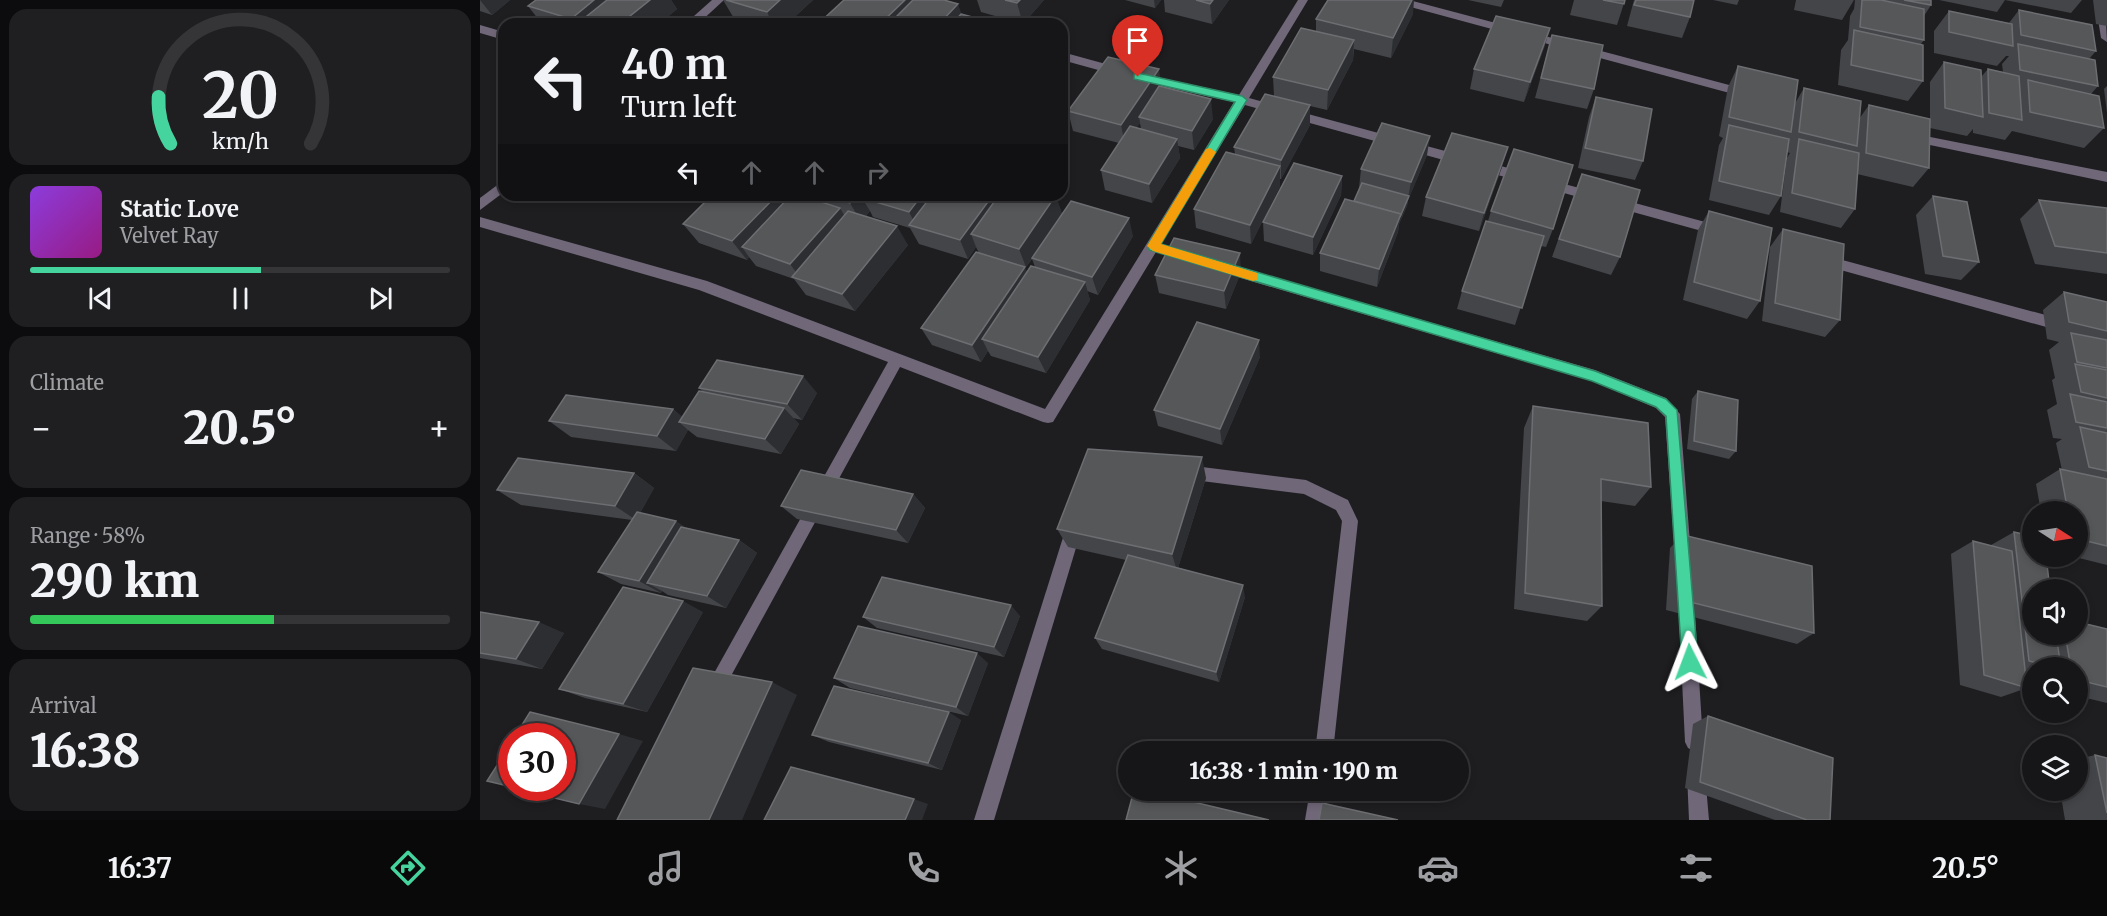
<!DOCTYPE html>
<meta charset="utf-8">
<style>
body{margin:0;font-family:Merriweather,serif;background:#1f1f22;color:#f1f3f6;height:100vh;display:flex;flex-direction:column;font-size:22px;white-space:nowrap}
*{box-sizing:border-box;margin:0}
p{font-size:20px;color:#9e9fa2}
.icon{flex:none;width:33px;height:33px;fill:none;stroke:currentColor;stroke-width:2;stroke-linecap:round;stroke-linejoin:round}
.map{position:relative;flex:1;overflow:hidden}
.panel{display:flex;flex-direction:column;gap:9px;padding:9px;background:#0c0c0e;width:480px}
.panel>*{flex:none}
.banner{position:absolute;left:18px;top:18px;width:570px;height:183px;border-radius:18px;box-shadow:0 3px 9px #0003,0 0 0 2px #353538;background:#161619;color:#f1f3f6;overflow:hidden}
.needle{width:39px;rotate:102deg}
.tools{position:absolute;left:1542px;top:501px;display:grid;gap:12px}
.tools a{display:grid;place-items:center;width:66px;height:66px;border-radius:50%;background:#161619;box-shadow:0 3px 9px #0003,0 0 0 2px #353538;font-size:30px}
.speed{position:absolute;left:18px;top:723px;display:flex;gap:12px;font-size:30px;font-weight:700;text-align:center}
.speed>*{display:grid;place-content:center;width:78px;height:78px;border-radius:50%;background:#161619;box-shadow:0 3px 9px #0003,0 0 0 2px #353538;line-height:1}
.speed .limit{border:9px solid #d22;background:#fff;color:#111}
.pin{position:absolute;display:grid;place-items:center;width:51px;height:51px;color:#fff;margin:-62px -26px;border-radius:50% 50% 50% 0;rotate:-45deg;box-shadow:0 0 6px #0007}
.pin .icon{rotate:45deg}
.me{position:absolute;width:66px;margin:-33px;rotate:357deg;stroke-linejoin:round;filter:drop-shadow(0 0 4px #0008)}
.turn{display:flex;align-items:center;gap:21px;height:126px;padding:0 24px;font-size:27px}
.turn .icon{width:78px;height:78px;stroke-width:2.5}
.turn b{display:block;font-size:42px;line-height:51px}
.lanes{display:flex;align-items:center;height:57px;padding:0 24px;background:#0003;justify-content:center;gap:30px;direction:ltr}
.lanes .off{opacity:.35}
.big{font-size:45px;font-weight:800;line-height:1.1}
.panel .widget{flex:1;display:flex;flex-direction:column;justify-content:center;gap:9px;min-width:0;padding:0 21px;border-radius:18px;background:#1f1f22}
.panel .dial{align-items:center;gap:0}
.dial svg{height:156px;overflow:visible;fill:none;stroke:#353538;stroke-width:7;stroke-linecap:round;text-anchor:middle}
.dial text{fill:#f1f3f6;stroke:none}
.song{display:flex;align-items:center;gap:18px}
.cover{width:72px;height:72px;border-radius:9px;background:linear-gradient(135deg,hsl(270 70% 55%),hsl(310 70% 35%))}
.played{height:6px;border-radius:3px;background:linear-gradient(90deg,#46d49e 55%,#353538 55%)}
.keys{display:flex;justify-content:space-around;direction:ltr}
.heat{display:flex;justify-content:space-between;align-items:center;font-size:33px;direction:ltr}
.charge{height:9px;border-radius:4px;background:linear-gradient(90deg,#34c759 58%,#353538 0)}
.trip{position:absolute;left:638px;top:741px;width:351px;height:60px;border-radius:30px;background:#161619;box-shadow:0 3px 9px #0003,0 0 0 2px #353538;font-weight:800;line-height:60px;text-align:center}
.tabs{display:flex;height:96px;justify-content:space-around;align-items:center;background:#09090a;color:#9e9fa2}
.tabs .icon{width:42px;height:42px}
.tabs .on{color:#46d49e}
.tabs b{font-size:27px;color:#f1f3f6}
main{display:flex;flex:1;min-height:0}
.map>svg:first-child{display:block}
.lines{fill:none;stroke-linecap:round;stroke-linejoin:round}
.minor{fill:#706779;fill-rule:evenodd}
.wall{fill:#434548;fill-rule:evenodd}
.shaded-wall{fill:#2c2e31}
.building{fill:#555759;stroke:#6d6e71;stroke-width:1.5}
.route{fill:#46d49e;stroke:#2e8a67;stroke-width:1.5}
.slow{fill:#f59e0b}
</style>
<main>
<section class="panel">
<div class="widget dial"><svg viewBox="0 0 100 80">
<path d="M14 69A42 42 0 1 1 86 69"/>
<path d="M14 69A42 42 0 0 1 8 45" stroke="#46d49e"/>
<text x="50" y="56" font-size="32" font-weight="700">20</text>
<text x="50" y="72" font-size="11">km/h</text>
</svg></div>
<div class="widget">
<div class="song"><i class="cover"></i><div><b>Static Love</b><p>Velvet Ray</p></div></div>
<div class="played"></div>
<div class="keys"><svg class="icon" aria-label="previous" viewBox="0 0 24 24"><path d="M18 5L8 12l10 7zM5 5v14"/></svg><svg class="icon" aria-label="pause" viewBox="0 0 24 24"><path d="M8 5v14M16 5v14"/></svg><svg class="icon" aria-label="next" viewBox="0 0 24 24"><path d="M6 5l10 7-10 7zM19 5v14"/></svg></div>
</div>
<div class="widget"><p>Climate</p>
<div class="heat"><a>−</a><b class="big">20.5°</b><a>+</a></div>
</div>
<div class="widget"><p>Range · 58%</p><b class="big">290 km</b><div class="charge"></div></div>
<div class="widget"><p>Arrival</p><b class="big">16:38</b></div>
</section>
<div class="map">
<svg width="1627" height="820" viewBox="0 0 1627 820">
<rect width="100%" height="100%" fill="#1e1e21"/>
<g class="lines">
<g class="minor">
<path d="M232,0H244L218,24H205Z"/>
<path d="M818,0H828L769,98L1043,172L1047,174V180L1043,182L765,105L573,422L568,423L563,422L420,367L240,696L234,699L228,696L225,690L228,684L408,362L219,290L0,227V217L227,281L565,409L754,102L663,82L657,78L663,74L759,95Z"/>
<path d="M911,0H929L1268,90L1274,94L1268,98L912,2Z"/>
<path d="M1615,0H1625L1627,42L1621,38Z"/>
<path d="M0,25L24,32V40L0,33Z"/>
<path d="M582,52L644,69L646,72L640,76L582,60Z"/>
<path d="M1430,133L1627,172V182L1426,140V134Z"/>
<path d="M1066,179L1240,226L1247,231L1240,236L1062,187V181Z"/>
<path d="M24,180V192L0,210V198Z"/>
<path d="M1344,255L1584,320L1591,326L1584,332L1339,264L1337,260Z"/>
<path d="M742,262L1115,370L1186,398L1200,414L1211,556L1209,561L1203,564L1197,561L1195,556L1185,417L1176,408L1112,381L737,271L735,267Z"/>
<path d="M706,465L826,480L868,500L878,521L853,752H835L862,521L856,510L824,494L706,479L700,477L698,472L700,467Z"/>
<path d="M594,521L600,523L602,528L514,820H494L586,528L588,523Z"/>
<path d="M1206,590L1212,592L1214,598L1223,742L1220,748L1214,751L1208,748L1205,742L1198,598L1200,592Z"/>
<path d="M1216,765L1223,767L1225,774L1229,820H1209L1207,774L1209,767Z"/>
<path d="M830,790H848L845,820H825Z"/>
</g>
</g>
<g class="wall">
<path d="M0,0H30L12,15L0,11Z"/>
<path d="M56,0H191L197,9L179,24H62L48,6Z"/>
<path d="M243,0H333L307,24H270L255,20Z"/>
<path d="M497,0H564L543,24L501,12Z"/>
<path d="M645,0H681L675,8Z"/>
<path d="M684,0H749L732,24L685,12Z"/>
<path d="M988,0H1024L1021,7Z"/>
<path d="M1094,0H1145L1137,25L1090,15Z"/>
<path d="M1154,0H1214L1210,17L1202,38L1147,26Z"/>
<path d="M1233,0H1259L1257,5Z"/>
<path d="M1316,0H1374L1362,20L1314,10Z"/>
<path d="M1375,0H1451V5L1444,16V40L1441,44L1443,81L1428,101L1358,85L1361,50L1368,40L1370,16L1374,9Z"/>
<path d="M1459,0H1602L1591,13L1525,0L1517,12Z"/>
<path d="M1613,0H1627V26L1616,24Z"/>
<path d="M1539,10L1616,51L1609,59L1618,86L1611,94L1624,128L1604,148L1532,131L1525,140L1493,133V129L1487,136L1450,128L1449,168L1433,187L1377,174L1375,209L1361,228L1300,212L1307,158L1310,153L1307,152L1301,196L1289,215L1229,200L1239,145L1243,138L1239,136L1248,87L1258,66L1314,105L1324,88L1379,119L1389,105L1450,119V82L1464,62L1501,77L1508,69L1523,72L1522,64L1529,56H1526L1517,66L1454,53V31L1469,11L1529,23Z"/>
<path d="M933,14L911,58L874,49L873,60L847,110L830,106V125L801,179H800V186L771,244L716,228L714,209L755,154L754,147L794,96L793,77L836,31V19Z"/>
<path d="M1070,28L1064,48L1044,102L990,89L994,69Z"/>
<path d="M1072,35L1114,89L1107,109L1055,98Z"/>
<path d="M681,86L733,119L714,150L698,146L700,158L672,203L625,190L621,170L639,143L593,131L588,111ZM660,123L661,129L656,128Z"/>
<path d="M1627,86V113L1624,89Z"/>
<path d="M1116,97L1163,161L1155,180L1098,168L1109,117Z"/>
<path d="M947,155L928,200L927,206L919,224L918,232L897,287L840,271V253L874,201L879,188L881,169Z"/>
<path d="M1022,167L999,231L942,216L946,197Z"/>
<path d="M862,176L861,195L833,255L784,241L783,222Z"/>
<path d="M1095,193L1140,257L1131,275L1072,257Z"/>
<path d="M321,195H575L582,214L653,236L618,295L607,291L610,300L566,373L511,356L508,351L501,362L452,345L441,328L555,267L552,259L546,267L499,253L496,247L488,259L439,244L430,228L393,217L390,211L386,216L428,245L375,311L326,295L314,279L276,266L269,257L267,260L219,243L203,224Z"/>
<path d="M1453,196L1499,262L1481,280L1445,274L1436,215Z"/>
<path d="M1559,200L1627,208V274L1555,264L1540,219Z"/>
<path d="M1011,211L1073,229L1066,247L1061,246L1035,325L977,309L982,291L1008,221Z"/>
<path d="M1229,211L1280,301L1267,319L1203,300L1218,230Z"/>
<path d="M1303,229L1360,320L1345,337L1282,321L1290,247Z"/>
<path d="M761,272L746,309L679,293L675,275Z"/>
<path d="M1584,292L1627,302V565L1591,556H1598V512H1561L1556,484L1580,469L1582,470L1576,443L1582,439L1573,438L1567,410L1577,404L1572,380L1575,378L1569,350L1579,342L1567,339L1563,310Z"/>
<path d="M780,357L742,445L678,426L674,410Z"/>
<path d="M219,388L337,393L322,420L313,418L319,424L301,454L217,437L208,430L196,451L91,437L69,421L193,409L202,417L224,393Z"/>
<path d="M1218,391L1256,451L1249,459L1207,449L1212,399Z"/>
<path d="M1053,406L1171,487L1155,506L1121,501L1122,606L1107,621L1034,609L1044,428Z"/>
<path d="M154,473L174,488L160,513L208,529L259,540L277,553L246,608L188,595L182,591L181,593L141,584L118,572L152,520L41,505L17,490Z"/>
<path d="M726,478L698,568L765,597L739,682L622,649L615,638L646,560L588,547L577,529Z"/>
<path d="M433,494L445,508L428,543L317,519L301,506Z"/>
<path d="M1534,532L1552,634H1598L1627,629V703L1598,696V668H1552V678L1546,676L1547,688L1521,697L1480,685L1471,554L1493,541L1511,546V545Z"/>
<path d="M1203,535L1334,633L1317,644L1186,610L1190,548Z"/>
<path d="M0,612L84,633L62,669L0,658Z"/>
<path d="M223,612L167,712L105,698L79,689Z"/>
<path d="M540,616L524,657L397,628L383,617Z"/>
<path d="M508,663L488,716L370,688L354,678Z"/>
<path d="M1228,716L1350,820H1295L1205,788L1213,724Z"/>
<path d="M481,720L462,770L349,742L332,735Z"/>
<path d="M1615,755L1627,758V820H1585L1580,790H1598V759Z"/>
</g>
<g class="shaded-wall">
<path d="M0,0H30L12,15Z"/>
<path d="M114,0H155L125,24H95L91,19Z"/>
<path d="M170,0H191L197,9L179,24H140Z"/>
<path d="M300,0H333L307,24H293L287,12Z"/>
<path d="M425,0H436L430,24H400Z"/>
<path d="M540,0H564L543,24L537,3Z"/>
<path d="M674,0H681L675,8Z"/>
<path d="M733,0H749L732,24L730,4Z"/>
<path d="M932,0H934L933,14L911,58L913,38Z"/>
<path d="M478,4L485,24H459Z"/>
<path d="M1070,28L1064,48L1044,102L1050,82Z"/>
<path d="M874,40L873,60L847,110L848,90Z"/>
<path d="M679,69L682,89L659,117L660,123L645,145L641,125Z"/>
<path d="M731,99L733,119L714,150L712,131Z"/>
<path d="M830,105V125L801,179V160Z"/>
<path d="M950,136L947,155L928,200L927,206L919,224L918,232L897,287L899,269L928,198L931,182Z"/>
<path d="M697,139L700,158L672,203L669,184Z"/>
<path d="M1028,147L1022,167L999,231L1004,213Z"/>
<path d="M800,166V186L771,244L770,225Z"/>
<path d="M862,176L861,195L833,255V237Z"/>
<path d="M297,195H310L262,247L269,257L267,260L252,241Z"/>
<path d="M376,195H403L382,198L390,211L381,222L370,203Z"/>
<path d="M442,195H466L437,227L429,212Z"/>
<path d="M513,195H532L491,234L496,247L488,259L480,240Z"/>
<path d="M576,195L582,214L546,267L539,249Z"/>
<path d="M360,208L371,227L322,280L310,264Z"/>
<path d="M649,218L653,236L618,295L612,277Z"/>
<path d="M417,226L428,245L375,311L362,294Z"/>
<path d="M760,253L761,272L746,309L744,291Z"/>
<path d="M545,267L552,285L502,339L508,351L501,362L492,345Z"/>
<path d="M605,282L610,300L566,373L558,357Z"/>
<path d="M779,340L780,357L742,445L740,429Z"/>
<path d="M323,376L337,393L322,420L307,404Z"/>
<path d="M304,408L319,424L301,454L285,439Z"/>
<path d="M193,409L210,424L199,422L208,430L196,451L177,436Z"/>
<path d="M722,457L726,478L697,571L692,554Z"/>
<path d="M154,473L174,488L156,520L135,506Z"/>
<path d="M433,494L445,508L428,543L416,530Z"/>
<path d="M196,521L216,534L167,583L182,591L181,593L159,581Z"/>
<path d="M259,540L277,553L246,608L227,596Z"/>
<path d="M763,585L765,597L739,682L736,672Z"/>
<path d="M203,601L223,612L167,712L143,704Z"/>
<path d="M531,605L540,616L524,657L514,647Z"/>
<path d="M59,622L84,633L62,669L36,659Z"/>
<path d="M497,653L508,663L488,716L476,707Z"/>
<path d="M292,682L317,695L262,820H229Z"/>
<path d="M469,712L481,720L462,770L448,763Z"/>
<path d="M139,734L163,741L125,809L99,804Z"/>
<path d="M434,799L448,804L442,820H425Z"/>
</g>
<g class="building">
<path d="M56,0H114L91,19L48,6Z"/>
<path d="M127,0H170L140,24H97Z"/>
<path d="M246,0H300L287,12Z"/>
<path d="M364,0H425L400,24H338Z"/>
<path d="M433,0H464L478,4L459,24H409Z"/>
<path d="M525,0H540L537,3Z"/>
<path d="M716,0H733L730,4Z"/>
<path d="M848,0H932L913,38L836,19Z"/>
<path d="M1123,0H1145L1144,4Z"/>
<path d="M1156,0H1214L1210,17L1154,5Z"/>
<path d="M1382,0H1401L1444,9V40L1380,27Z"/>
<path d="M1424,0H1451V5Z"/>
<path d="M1539,10L1612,25L1616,51L1541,35Z"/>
<path d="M1469,11L1532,24L1533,46L1469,32Z"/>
<path d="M481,14L515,23V24H472Z"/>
<path d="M1016,16L1070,28L1050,82L994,69Z"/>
<path d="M821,28L874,40L848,90L793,77Z"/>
<path d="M1374,30L1443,45V81L1371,65Z"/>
<path d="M1072,35L1123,45L1114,89L1061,78Z"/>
<path d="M1538,44L1615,60L1618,86L1540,70Z"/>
<path d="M628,57L679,69L641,125L588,111Z"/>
<path d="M1464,62L1501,70L1503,117L1465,108Z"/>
<path d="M1258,66L1318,80L1311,132L1249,117Z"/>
<path d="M1508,69L1539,76L1542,120L1509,113Z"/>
<path d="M1548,80L1619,96L1624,128L1550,112Z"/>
<path d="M679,86L731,99L712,131L659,117Z"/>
<path d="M1324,88L1381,101L1377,146L1319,132Z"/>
<path d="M785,94L830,105L801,160L754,147Z"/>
<path d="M1116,97L1172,109L1163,161L1105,148Z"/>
<path d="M1389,105L1450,119L1449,168L1386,153Z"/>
<path d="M902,123L950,136L931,182L881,169Z"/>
<path d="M1249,125L1309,139L1301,196L1239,181Z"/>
<path d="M650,126L697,139L669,184L621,170Z"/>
<path d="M972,133L1028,147L1004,213L946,197Z"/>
<path d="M1319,139L1379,153L1375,209L1312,193Z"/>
<path d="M1034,149L1093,165L1073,229L1011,211Z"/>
<path d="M746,152L800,166L770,225L714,209Z"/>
<path d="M814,163L862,176L833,237L783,222Z"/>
<path d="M1102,174L1160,190L1140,257L1079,239Z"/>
<path d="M882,183L929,196L920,217L921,214L874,201Z"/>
<path d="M232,195H297L252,241L203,224Z"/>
<path d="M311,195H320L360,208L310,264L262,247Z"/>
<path d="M344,195H376L370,203Z"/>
<path d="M385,195H442L429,212L382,198Z"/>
<path d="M452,195H513L480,240L429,225Z"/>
<path d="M519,195H576L539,249L491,234Z"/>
<path d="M1453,196L1487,202L1499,262L1463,256Z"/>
<path d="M865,199L921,214L899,269L840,253Z"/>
<path d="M1559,200L1627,208V253L1575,246Z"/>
<path d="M591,201L649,218L612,277L552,258Z"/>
<path d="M368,211L417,226L362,294L312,277Z"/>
<path d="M1229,211L1292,228L1280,301L1214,282Z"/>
<path d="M1006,221L1064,236L1042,308L982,291Z"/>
<path d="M1303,229L1364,244L1360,320L1295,303Z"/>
<path d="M694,238L760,253L744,291L675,275Z"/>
<path d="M496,252L545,267L492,345L441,328Z"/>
<path d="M551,266L605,282L558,357L502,339Z"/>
<path d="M1584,292L1627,302V331L1589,322Z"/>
<path d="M717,322L779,340L740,429L674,410Z"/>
<path d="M1591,333L1627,340V368L1597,362Z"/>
<path d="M237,360L323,376L307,404L219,388Z"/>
<path d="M1595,364L1627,370V398L1601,392Z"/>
<path d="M219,391L304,408L285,439L199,422Z"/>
<path d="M1218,391L1258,400L1256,451L1214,441Z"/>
<path d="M1590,394L1627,402V428L1596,422Z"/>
<path d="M86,395L193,409L177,436L69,421Z"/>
<path d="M1053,406L1168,423L1171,487L1121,479L1122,606L1045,593Z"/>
<path d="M1600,427L1627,433V471L1609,467Z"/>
<path d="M608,449L722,457L692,554L577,529Z"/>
<path d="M38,458L154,473L135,506L17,490Z"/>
<path d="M1580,469L1627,479V546L1598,539V512H1588Z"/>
<path d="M321,470L433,494L416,530L301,506Z"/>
<path d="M157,512L196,521L159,581L118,572Z"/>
<path d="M201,527L259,540L227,596L167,583Z"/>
<path d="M1534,532L1552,536V556H1566L1570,590H1552V634H1576L1581,668H1575L1549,661Z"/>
<path d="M1203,535L1332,566L1334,633L1198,599Z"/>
<path d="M1493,541L1532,551L1547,688L1504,675Z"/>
<path d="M648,555L763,585L736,672L615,638Z"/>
<path d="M402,577L531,605L514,647L383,617Z"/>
<path d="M143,587L203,601L143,704L79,689Z"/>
<path d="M0,612L59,622L36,659L0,653Z"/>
<path d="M1598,622L1627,629V687L1598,680V668H1591L1585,634H1598Z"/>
<path d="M378,626L497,653L476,707L354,678Z"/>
<path d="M213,668L292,682L229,820H137Z"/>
<path d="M354,686L469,712L448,763L332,735Z"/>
<path d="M50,712L139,734L99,804L33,788H82V736H35Z"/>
<path d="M1228,716L1353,758L1350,820H1327L1220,782Z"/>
<path d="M32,742V787L7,781Z"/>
<path d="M1615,755L1627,758V813Z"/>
<path d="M311,767L434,799L425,820H284Z"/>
<path d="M654,790H663L789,820H646Z"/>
<path d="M842,803L918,820H839Z"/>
</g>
<path class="route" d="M658,73L762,96L767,100L681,244L1115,371L1186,399L1197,410L1218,662L1215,668L1210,670L1204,668L1202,662L1186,416L1176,407L1112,381L669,250V243L755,102L654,79V74Z"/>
<path class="slow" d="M730,148L736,152L681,244L777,273V280L773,281L673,251L667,246L726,149Z"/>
</svg>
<div class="tools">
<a><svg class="needle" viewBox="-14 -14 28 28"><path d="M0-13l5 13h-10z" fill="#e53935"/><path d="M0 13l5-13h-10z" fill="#9e9fa2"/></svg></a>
<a><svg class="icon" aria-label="sound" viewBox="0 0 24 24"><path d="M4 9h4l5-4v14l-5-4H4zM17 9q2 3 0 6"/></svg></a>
<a><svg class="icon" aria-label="search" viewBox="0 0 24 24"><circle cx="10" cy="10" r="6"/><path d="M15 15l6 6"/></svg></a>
<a><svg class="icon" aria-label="layers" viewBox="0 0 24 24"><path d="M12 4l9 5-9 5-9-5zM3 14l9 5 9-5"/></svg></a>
</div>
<div class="speed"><div class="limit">30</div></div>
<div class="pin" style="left:658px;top:77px;background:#d93025"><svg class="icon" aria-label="arrive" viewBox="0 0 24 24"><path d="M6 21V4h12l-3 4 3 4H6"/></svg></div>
<svg class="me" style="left:1210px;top:662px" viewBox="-20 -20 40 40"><path d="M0-17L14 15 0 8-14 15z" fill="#46d49e" stroke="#fff" stroke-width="4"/></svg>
<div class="trip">16:38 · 1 min · 190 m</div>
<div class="banner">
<div class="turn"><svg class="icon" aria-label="left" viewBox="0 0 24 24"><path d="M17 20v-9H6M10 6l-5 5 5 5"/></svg><div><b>40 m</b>Turn left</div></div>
<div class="lanes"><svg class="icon" aria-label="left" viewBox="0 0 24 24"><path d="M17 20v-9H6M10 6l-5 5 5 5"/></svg><svg class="icon off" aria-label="ahead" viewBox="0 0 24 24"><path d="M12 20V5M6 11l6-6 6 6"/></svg><svg class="icon off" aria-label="ahead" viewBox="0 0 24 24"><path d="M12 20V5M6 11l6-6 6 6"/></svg><svg class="icon off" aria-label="right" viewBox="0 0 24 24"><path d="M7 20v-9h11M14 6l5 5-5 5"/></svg></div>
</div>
</div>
</main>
<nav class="tabs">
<b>16:37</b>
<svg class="icon on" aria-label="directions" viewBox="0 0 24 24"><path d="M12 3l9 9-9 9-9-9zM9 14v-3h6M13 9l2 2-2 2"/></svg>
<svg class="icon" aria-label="music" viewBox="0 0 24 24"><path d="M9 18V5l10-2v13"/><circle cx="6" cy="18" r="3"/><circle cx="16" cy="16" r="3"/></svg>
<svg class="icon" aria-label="phone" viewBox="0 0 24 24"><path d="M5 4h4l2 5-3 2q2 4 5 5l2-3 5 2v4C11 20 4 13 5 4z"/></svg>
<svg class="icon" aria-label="climate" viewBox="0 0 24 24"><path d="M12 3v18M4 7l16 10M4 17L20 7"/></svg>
<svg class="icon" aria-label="car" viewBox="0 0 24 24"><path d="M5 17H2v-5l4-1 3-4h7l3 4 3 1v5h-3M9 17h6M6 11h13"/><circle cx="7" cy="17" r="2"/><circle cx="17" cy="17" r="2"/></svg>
<svg class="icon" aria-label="filters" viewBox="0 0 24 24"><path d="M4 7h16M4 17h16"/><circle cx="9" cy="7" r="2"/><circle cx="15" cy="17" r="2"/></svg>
<b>20.5°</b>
</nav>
